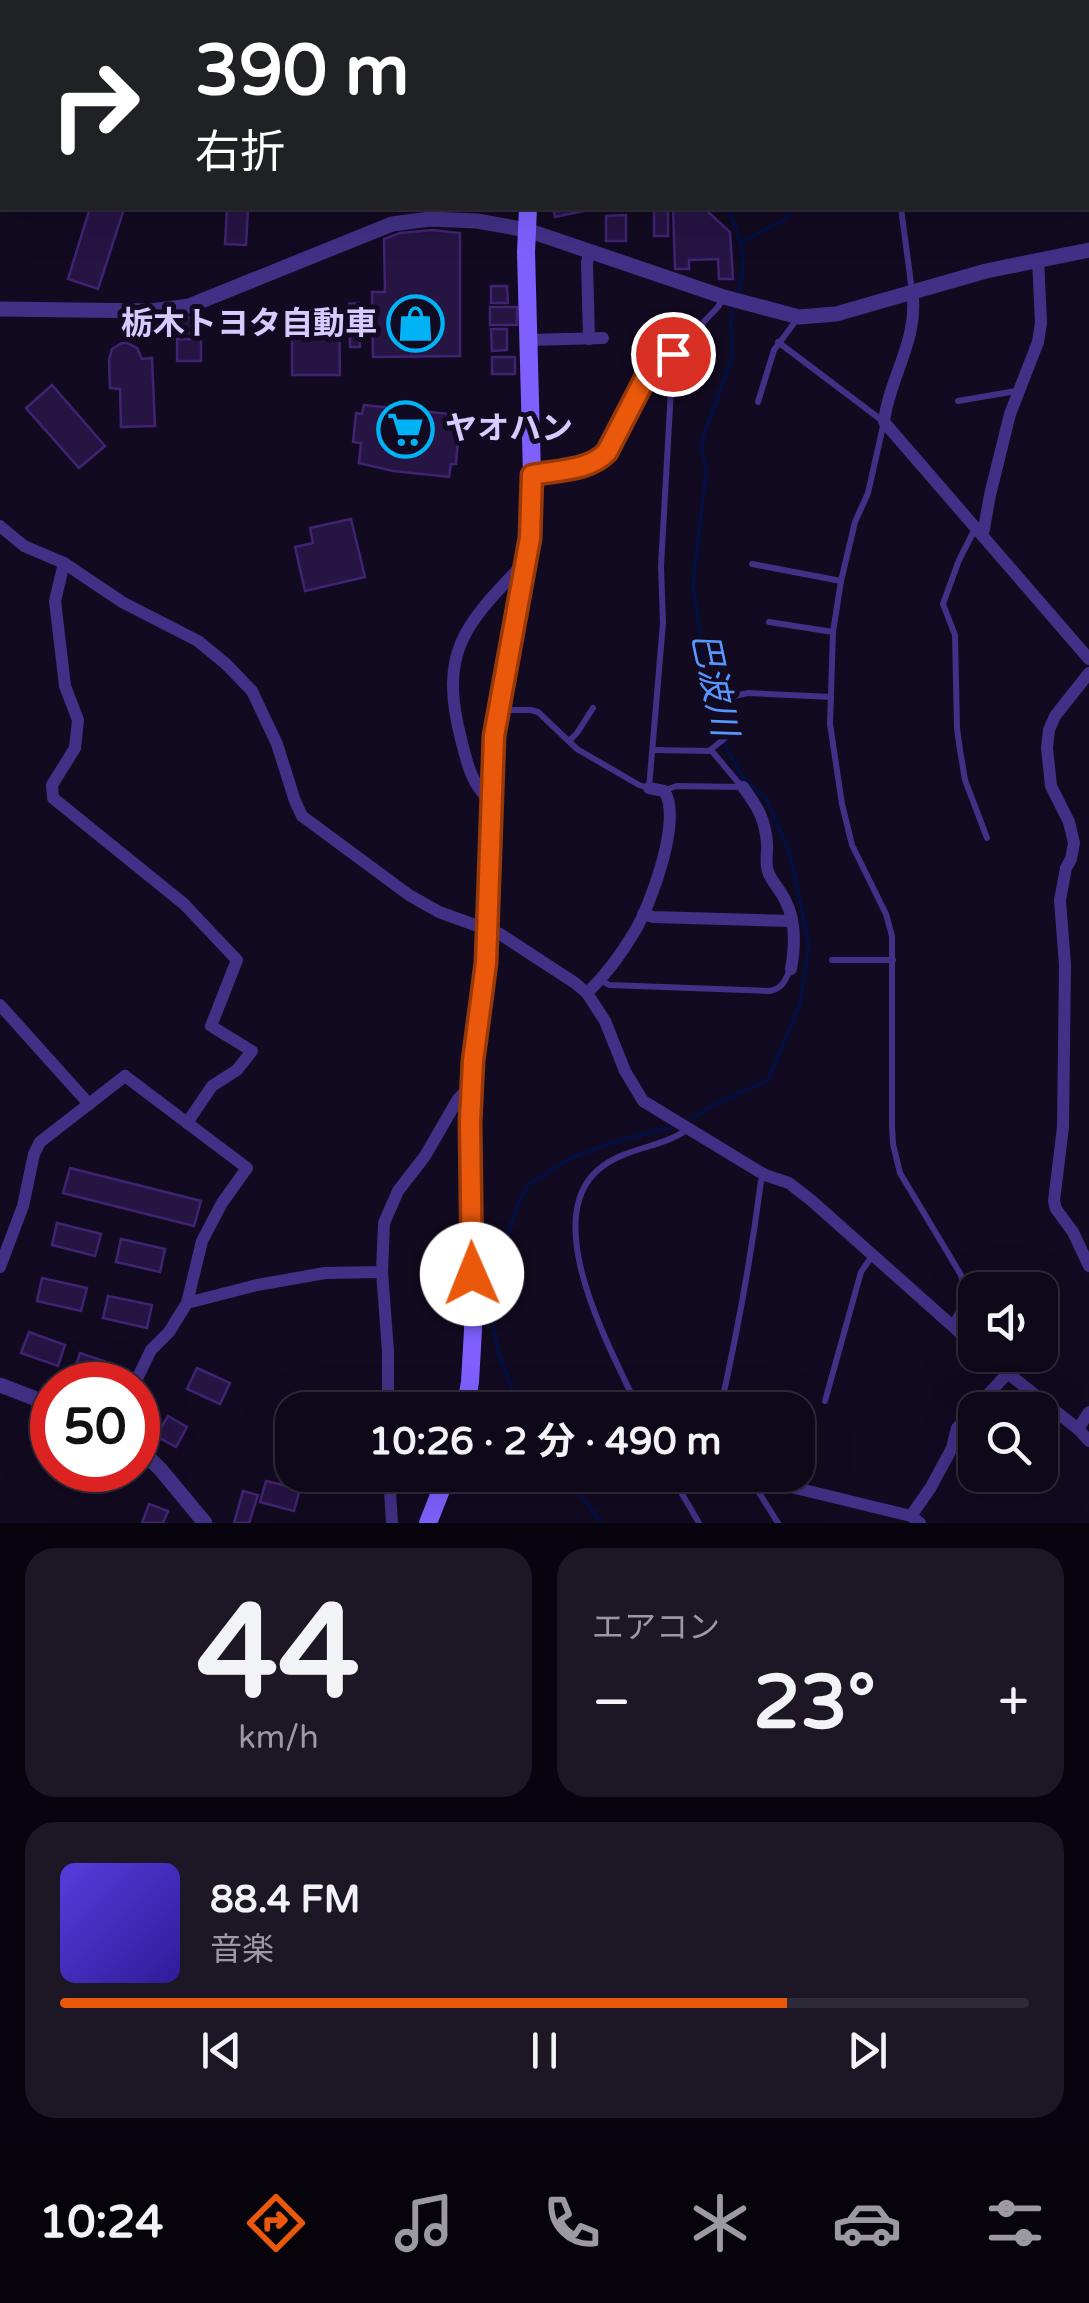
<!DOCTYPE html>
<html lang="ja">
<meta charset="utf-8">
<style>
body{margin:0;font-family:"Varela Round","Noto Sans JP",sans-serif;background:#1c1625;color:#f1f3f6;height:100vh;display:flex;flex-direction:column;font-size:38px;white-space:nowrap}
*{box-sizing:border-box;margin:0}
p{font-size:32px;color:#9b9aa2}
.icon{flex:none;width:55px;height:55px;fill:none;stroke:currentColor;stroke-width:2;stroke-linecap:round;stroke-linejoin:round}
.map{position:relative;height:1523px;overflow:hidden}
.drawer{display:flex;flex-direction:column;gap:25px;padding:25px;background:#08040d;flex:1}
.drawer>*{flex:none}
.banner{position:absolute;left:0px;top:0px;width:1090px;height:210px;box-shadow:0 10px 40px #0002,0 0 0 2px #2e2937;background:#202124;color:#fff;overflow:hidden}
.controls{position:absolute;left:958px;top:1272px;display:grid;gap:20px}
.controls a{display:grid;place-items:center;width:100px;height:100px;border-radius:20px;background:#0e0818;box-shadow:0 10px 40px #0002,0 0 0 2px #2e2937;font-size:50px}
.speed{position:absolute;left:30px;top:1362px;display:flex;gap:20px;font-size:50px;font-weight:700;text-align:center}
.speed>*{display:grid;place-content:center;width:130px;height:130px;border-radius:50%;background:#0e0818;box-shadow:0 10px 40px #0002,0 0 0 2px #2e2937;line-height:1}
.speed .limit{border:15px solid #d22;background:#fff;color:#111}
.pin{position:absolute;display:grid;place-items:center;width:85px;height:85px;color:#fff;margin:-42px;border:5px solid #fff;border-radius:50%;box-shadow:0 2px 10px #0007}
.me{position:absolute;width:110px;margin:-55px;rotate:359deg;stroke-linejoin:round;filter:drop-shadow(0 0 8px #0008)}
.turn{display:flex;align-items:center;gap:35px;height:210px;padding:0 30px;font-size:45px}
.turn .icon{width:130px;height:130px;stroke-width:2.5}
.turn b{display:block;font-size:70px;line-height:85px}
.big{font-size:75px;font-weight:700;line-height:1.1}
.drawer .card{flex:1;display:flex;flex-direction:column;justify-content:center;gap:15px;min-width:0;padding:0 35px;border-radius:30px;background:#1c1625}
.drawer .dial{align-items:center;gap:0}
.dial b{font-size:130px;line-height:1}
.song{display:flex;align-items:center;gap:30px}
.cover{width:120px;height:120px;border-radius:15px;background:linear-gradient(135deg,hsl(250 70% 55%),hsl(250 70% 35%))}
.played{height:10px;border-radius:5px;background:linear-gradient(90deg,#ea580c 75%,#2e2937 75%)}
.keys{display:flex;justify-content:space-around;direction:ltr}
.heat{display:flex;justify-content:space-between;align-items:center;font-size:55px;direction:ltr}
.drawer .tiles{flex:1;display:grid;gap:25px;grid-template-columns:1fr 1fr}
.card:last-child{grid-column:span 2}
.trip{position:absolute;left:275px;top:1392px;width:540px;height:100px;border-radius:30px;background:#0e0818;box-shadow:0 10px 40px #0002,0 0 0 2px #2e2937;font-weight:700;line-height:100px;text-align:center}
.menu{display:flex;height:160px;justify-content:space-around;align-items:center;background:#06030a;color:#9b9aa2}
.menu .icon{width:70px;height:70px}
.menu .active{color:#ea580c}
.menu b{font-size:45px;color:#f1f3f6}
.map>svg:first-child{display:block}
.lines{fill:none;stroke-linecap:round;stroke-linejoin:round}
.stream{stroke:#040f40;stroke-width:4}
.building{fill:#261443;stroke:#402372;stroke-width:2.5}
.service{stroke:#413085;stroke-width:6}
.minor{stroke:#413085;stroke-width:12}
.tertiary{stroke:#413085;stroke-width:15}
.secondary{stroke:#7f60ff;stroke-width:18}
.route-casing{stroke:#983908;stroke-width:25}
.route{stroke:#ea580c;stroke-width:18}
.labels{text-anchor:middle;dominant-baseline:central;stroke-width:10;stroke-linejoin:round;paint-order:stroke}
.poi-label{font-size:32px;font-weight:bold;fill:#d8c9ff;stroke:#120a20;text-anchor:end}
.water-label{font-size:35px;font-style:italic;fill:#5795ff;stroke:#120a20}
</style>
<div class="map">
<svg width="1089" height="1523" viewBox="0 0 1089 1523">
<rect width="100%" height="100%" fill="#120a20"/>
<g class="lines">
<g class="stream">
<path d="M1088,42L1089,40"/>
<path d="M728,208C742,241 748,258 738,294"/>
<path d="M742,242L784,220L794,208"/>
<path d="M692,1118L720,1102L768,1080L800,1004L809,945L790,854L767,800L744,779L726,748L705,668L693,585L706,471L702,450L703,437L732,358L731,319L735,303"/>
<path d="M525,1410L512,1389L497,1348L491,1313L490,1273L505,1244L518,1203L529,1184L571,1158L618,1141L672,1127"/>
<path d="M566,1475L601,1523"/>
</g>
</g>
<g class="building">
<path d="M90,208L124,209L98,289L68,279Z"/>
<path d="M227,208H248L246,245L225,244Z"/>
<path d="M553,208H593V209L555,217Z"/>
<rect x="654" y="208" width="14" height="28"/>
<path d="M673,208H704L730,232L733,279H719L718,259L689,260V269H675Z"/>
<path d="M626,215V241H606V216Z"/>
<path d="M433,230L460,233V356L373,357L372,292H385L384,239L400,233Z"/>
<path d="M491,286H507L508,303H491Z"/>
<path d="M359,303L360,347H350L349,304Z"/>
<rect x="490" y="307" width="27" height="18"/>
<path d="M339,314L340,375H292V333L306,334L307,320Z"/>
<path d="M196,316L199,331L185,334L182,319Z"/>
<path d="M491,329H507V350L492,351Z"/>
<rect x="177" y="339" width="24" height="22"/>
<path d="M122,343H127L137,348L142,359L152,358L155,426L121,427L120,389L110,388L109,360L112,349Z"/>
<rect x="492" y="357" width="23" height="17"/>
<path d="M52,385L105,446L79,468L26,408Z"/>
<path d="M364,405L460,415L456,464H451L449,477L393,471L359,463L361,443L353,442L356,413L362,414Z"/>
<path d="M351,519L365,577L305,591L295,547L313,543L310,528Z"/>
<path d="M70,1168L201,1201L194,1226L63,1193Z"/>
<path d="M57,1223L101,1234L95,1256L52,1245Z"/>
<path d="M121,1239L165,1249L160,1272L116,1262Z"/>
<path d="M42,1278L87,1288L81,1311L37,1301Z"/>
<path d="M108,1296L152,1305L147,1328L103,1318Z"/>
<path d="M29,1332L65,1345L58,1366L21,1353Z"/>
<path d="M80,1353L118,1366L111,1385L73,1374Z"/>
<path d="M197,1368L230,1383L220,1404L187,1389Z"/>
<path d="M168,1416L187,1427L176,1447L156,1436Z"/>
<path d="M266,1481L300,1489L294,1511L260,1502Z"/>
<path d="M243,1491L258,1495L249,1523H234Z"/>
<path d="M149,1504L168,1511L163,1523H142Z"/>
</g>
<g class="lines">
<g class="service">
<path d="M901,208L912,291"/>
<path d="M778,342L884,422L868,493L855,522L841,581L833,632L830,724L842,804L852,845L886,914L892,936V1126L893,1144L900,1173L961,1275C968,1295 963,1307 951,1324"/>
<path d="M958,401L1016,391"/>
<path d="M758,402L774,350L798,318"/>
<path d="M533,475L591,465L600,460L607,452L625,414L644,384L650,369L660,359L673,354L718,307L723,298"/>
<path d="M975,529L959,560L943,604L955,635L957,728L960,750L965,780L987,838"/>
<path d="M752,564L841,581"/>
<path d="M769,622L833,632"/>
<path d="M721,699L748,693L831,697"/>
<path d="M504,710H531L538,712L577,749L639,785L649,788L663,623L661,566L673,354"/>
<path d="M569,741L577,733L593,708"/>
<path d="M653,750L709,751L730,734L710,644"/>
<path d="M711,750L742,787"/>
<path d="M665,790L677,786L741,787"/>
<path d="M832,960H893"/>
<path d="M601,980L609,985L769,991C782,989 785,981 790,970"/>
<path d="M825,1401L861,1272L872,1256"/>
<path d="M639,1410C613,1353 534,1215 603,1166C629,1147 664,1147 688,1129"/>
<path d="M720,1410C737,1334 751,1258 761,1181L764,1176"/>
<path d="M671,1475L699,1523"/>
<path d="M748,1475L778,1523"/>
</g>
<g class="minor">
<path d="M441,0L444,2"/>
<path d="M633,2L642,0"/>
<path d="M990,2L993,0"/>
<path d="M912,292C920,337 889,378 884,422L1089,659"/>
<path d="M589,339L587,262L590,252"/>
<path d="M529,340L603,338"/>
<path d="M0,526L24,546L64,563L55,601L65,686L78,720L75,748L52,785L53,798L184,904L237,960L211,1026L252,1051L237,1070L212,1086L187,1123"/>
<path d="M983,534L990,495L1010,414L1038,342L1041,323L1038,259"/>
<path d="M64,563L122,602L198,641L226,664L252,691L277,744L295,801L302,816L409,895L439,912L500,934L575,983L587,993L605,1021L625,1071L643,1101L765,1175L789,1183L812,1201L975,1346"/>
<path d="M1089,673L1055,716L1049,730L1047,748L1051,786L1069,822L1074,843L1071,859L1066,868L1060,900L1065,965L1063,1127L1054,1201L1056,1209L1073,1232L1089,1266"/>
<path d="M743,787C757,806 765,818 767,843C768,853 764,864 769,874C773,883 781,891 785,900C796,920 795,947 791,969"/>
<path d="M490,801C471,783 467,763 461,739C438,650 466,624 524,563"/>
<path d="M643,914L653,917L792,921"/>
<path d="M587,993C606,975 622,953 635,931C651,904 683,817 664,791L649,788"/>
<path d="M0,1005L89,1104"/>
<path d="M0,1267L23,1206L34,1154L40,1142L125,1076L247,1168L222,1203L202,1241L187,1303L169,1332L151,1350L134,1385"/>
<path d="M187,1303L257,1285L325,1273L382,1272"/>
<path d="M985,1355L1078,1429L1089,1441"/>
<path d="M388,1410V1351L382,1272L384,1223L398,1191L425,1156L458,1099L471,1085"/>
<path d="M1078,1429L1089,1412"/>
<path d="M389,1475L392,1523"/>
<path d="M753,1481L763,1480L911,1516L920,1523"/>
<path d="M911,1516L931,1487L952,1448L957,1428L1007,1374"/>
</g>
<g class="tertiary">
<path d="M0,309L151,311L189,306L392,224L430,219L477,221L527,230L724,297L799,317L836,314L986,271L1089,250"/>
<path d="M0,1385L52,1405"/>
<path d="M138,1447L161,1470L205,1523"/>
</g>
<g class="secondary">
<path d="M518,2V0"/>
<path d="M465,1410L470,1382L473,1330L470,1165L471,1085L486,963L494,736L526,561L531,520L532,475L526,252L528,208"/>
<path d="M428,1523L447,1475"/>
</g>
</g>
<g class="lines">
<defs>
<path id="route" d="M472,1274L470,1122L473,1061L486,963L494,736L530,538L532,475C557,470 589,471 607,452L650,369L660,358L673,354"/>
</defs>
<use href="#route" class="route-casing"/>
<use href="#route" class="route"/>
</g>
<defs>
<symbol id="shop-ring" viewBox="-11 -11 22 22"><circle r="9.5" fill="#120a20" stroke="#00b3f4" stroke-width="1.5"/><path d="M-5-2.5h2.3a2.7 3.5 0 0 1 5.4 0H5L5.5 6h-11ZM-1.5-2.5h3a1.5 2.3 0 0 0-3 0Z" fill="#00b3f4"/></symbol>
<symbol id="supermarket-ring" viewBox="-11 -11 22 22"><circle r="9.5" fill="#120a20" stroke="#00b3f4" stroke-width="1.5"/><path d="M-6-5.5h2.5l.6 2H6L4.5 2H-2.5L-4.4-4H-6ZM-1.5 3.2a1.3 1.3 0 1 0 .1 0ZM3 3.2a1.3 1.3 0 1 0 .1 0Z" fill="#00b3f4"/></symbol>
</defs>
<g fill-rule="evenodd">
<use href="#shop-ring" x="384" y="292" width="63" height="63"/>
<use href="#supermarket-ring" x="374" y="398" width="63" height="63"/>
</g>
<g class="labels">
<g class="poi-label">
<text x="377" y="324">栃木トヨタ自動車</text>
<text x="445" y="429" text-anchor="start">ヤオハン</text>
</g>
<g class="water-label">
<text transform="translate(714 684) rotate(78)">巴波川</text>
</g>
</g>
</svg>
<div class="controls">
<a><svg class="icon" aria-label="sound" viewBox="0 0 24 24"><path d="M4 9h4l5-4v14l-5-4H4zM17 9q2 3 0 6"/></svg></a>
<a><svg class="icon" aria-label="search" viewBox="0 0 24 24"><circle cx="10" cy="10" r="6"/><path d="M15 15l6 6"/></svg></a>
</div>
<div class="speed"><div class="limit">50</div></div>
<div class="pin" style="left:673px;top:354px;background:#d93025"><svg class="icon" aria-label="arrive" viewBox="0 0 24 24"><path d="M6 21V4h12l-3 4 3 4H6"/></svg></div>
<svg class="me" style="left:472px;top:1274px" viewBox="-20 -20 40 40"><circle r="19" fill="#fff"/><path d="M0-13L10 11 0 6-10 11z" fill="#ea580c"/></svg>
<div class="trip">10:26 · 2 分 · 490 m</div>
<div class="banner">
<div class="turn"><svg class="icon" aria-label="right" viewBox="0 0 24 24"><path d="M7 20v-9h11M14 6l5 5-5 5"/></svg><div><b>390 m</b>右折</div></div>
</div>
</div>
<section class="drawer">
<div class="tiles">
<div class="card dial"><b>44</b><p>km/h</p></div>
<div class="card"><p>エアコン</p>
<div class="heat"><a>−</a><b class="big">23°</b><a>+</a></div>
</div>
<div class="card">
<div class="song"><i class="cover"></i><div><b>88.4 FM</b><p>音楽</p></div></div>
<div class="played"></div>
<div class="keys"><svg class="icon" aria-label="previous" viewBox="0 0 24 24"><path d="M18 5L8 12l10 7zM5 5v14"/></svg><svg class="icon" aria-label="pause" viewBox="0 0 24 24"><path d="M8 5v14M16 5v14"/></svg><svg class="icon" aria-label="next" viewBox="0 0 24 24"><path d="M6 5l10 7-10 7zM19 5v14"/></svg></div>
</div>
</div>
</section>
<nav class="menu">
<b>10:24</b>
<svg class="icon active" aria-label="directions" viewBox="0 0 24 24"><path d="M12 3l9 9-9 9-9-9zM9 14v-3h6M13 9l2 2-2 2"/></svg>
<svg class="icon" aria-label="music" viewBox="0 0 24 24"><path d="M9 18V5l10-2v13"/><circle cx="6" cy="18" r="3"/><circle cx="16" cy="16" r="3"/></svg>
<svg class="icon" aria-label="phone" viewBox="0 0 24 24"><path d="M5 4h4l2 5-3 2q2 4 5 5l2-3 5 2v4C11 20 4 13 5 4z"/></svg>
<svg class="icon" aria-label="climate" viewBox="0 0 24 24"><path d="M12 3v18M4 7l16 10M4 17L20 7"/></svg>
<svg class="icon" aria-label="car" viewBox="0 0 24 24"><path d="M5 17H2v-5l4-1 3-4h7l3 4 3 1v5h-3M9 17h6M6 11h13"/><circle cx="7" cy="17" r="2"/><circle cx="17" cy="17" r="2"/></svg>
<svg class="icon" aria-label="filters" viewBox="0 0 24 24"><path d="M4 7h16M4 17h16"/><circle cx="9" cy="7" r="2"/><circle cx="15" cy="17" r="2"/></svg>
</nav>
